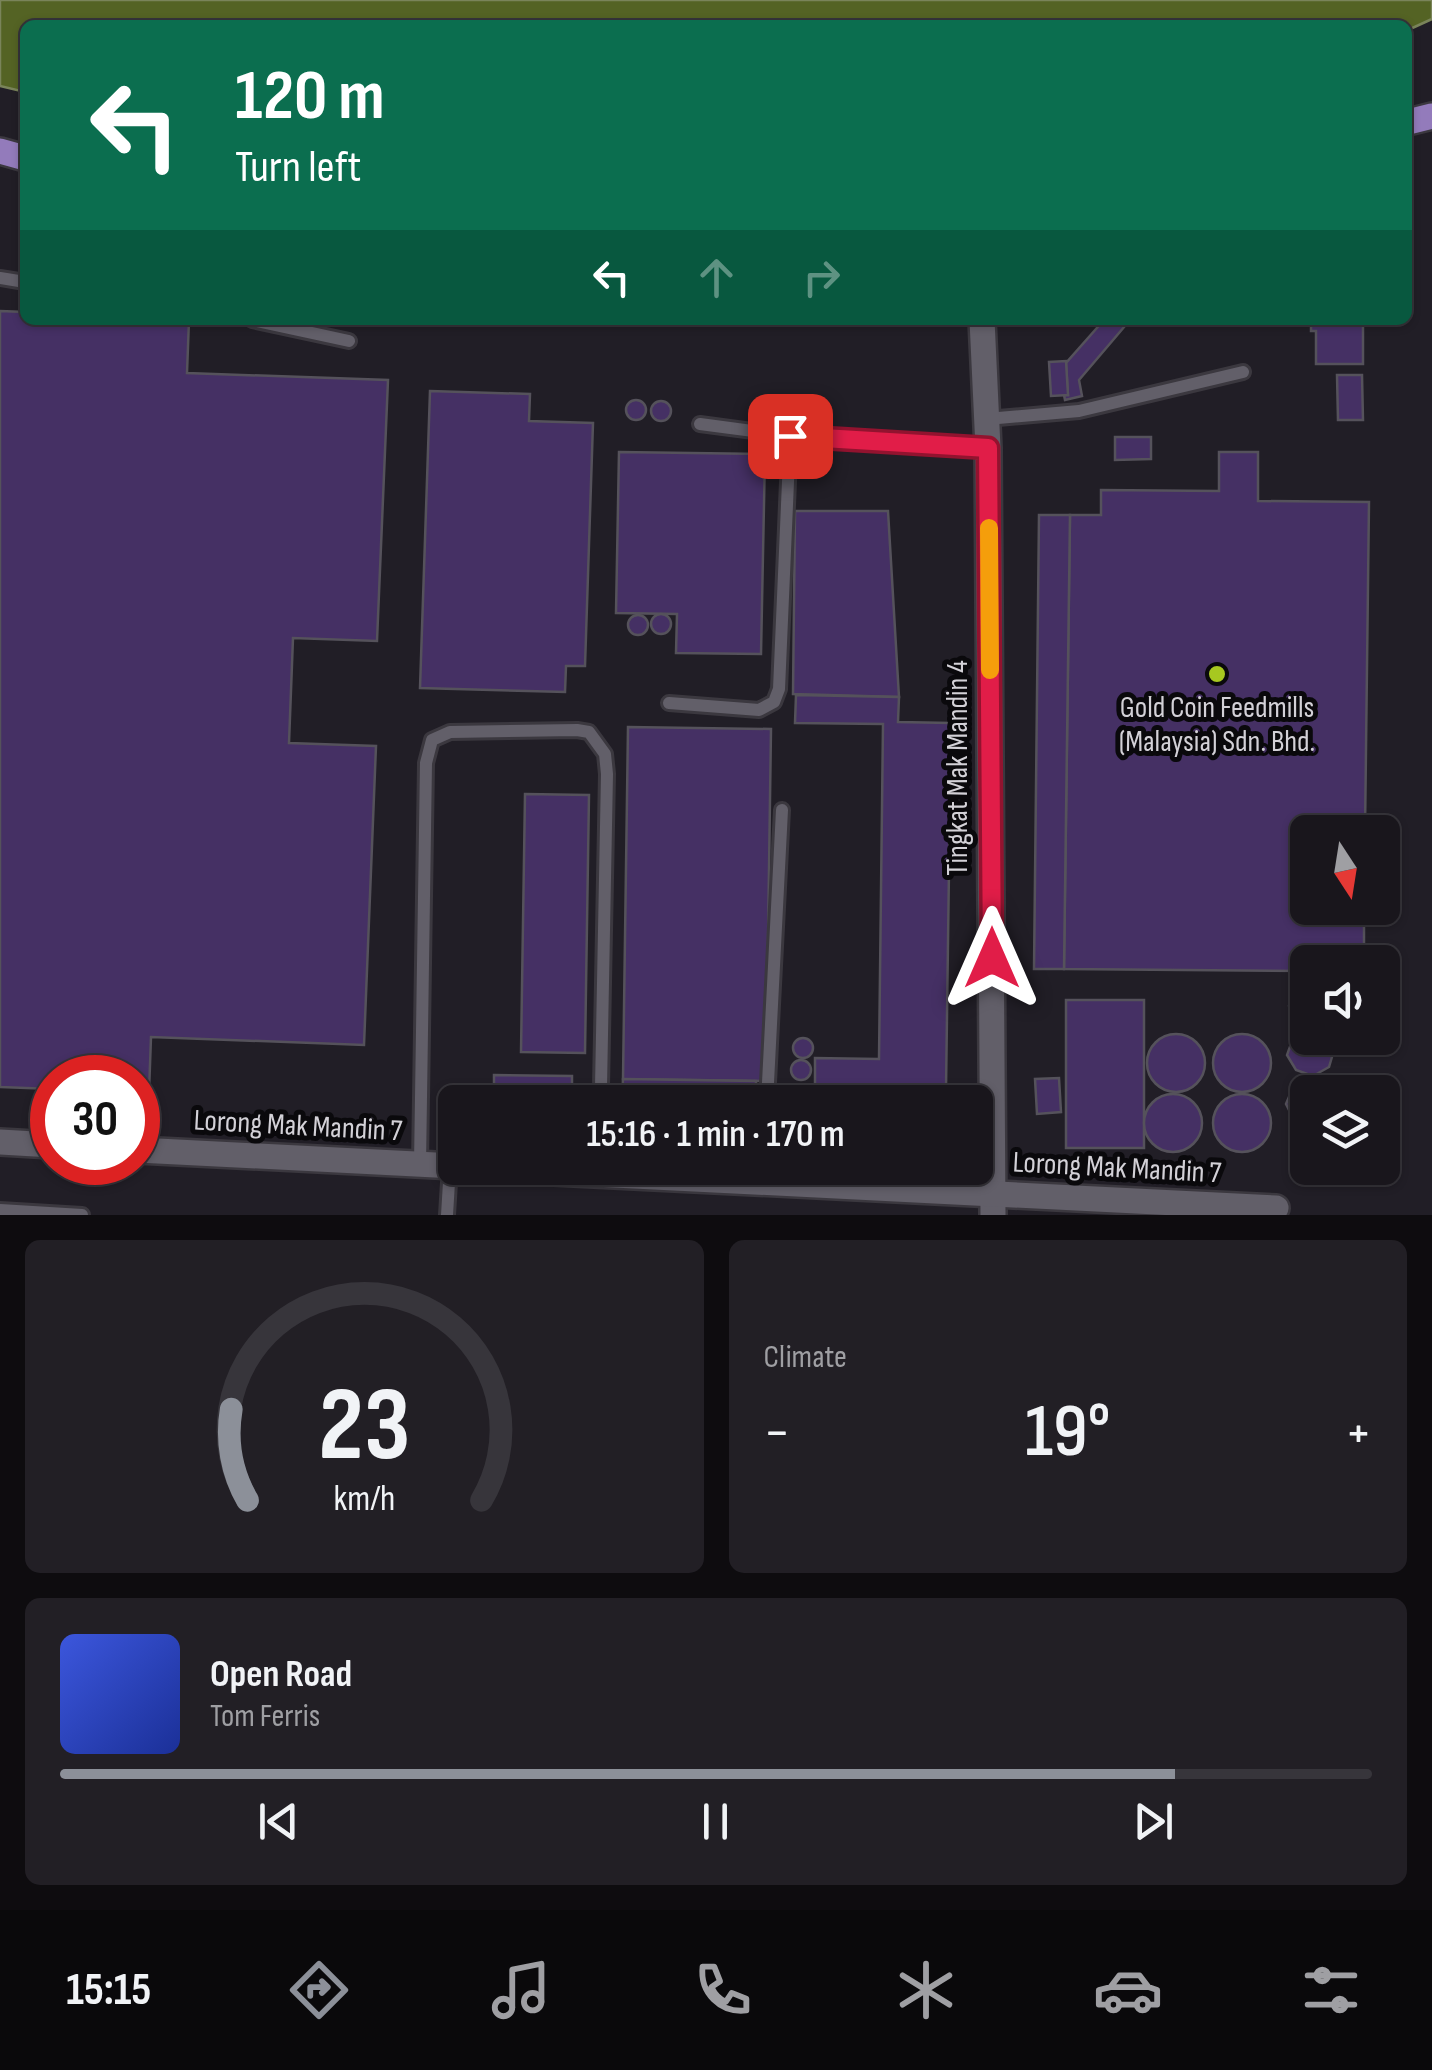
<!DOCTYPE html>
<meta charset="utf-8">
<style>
body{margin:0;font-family:"Sofia Sans Condensed",sans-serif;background:#221f25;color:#f1f3f6;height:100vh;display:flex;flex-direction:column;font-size:38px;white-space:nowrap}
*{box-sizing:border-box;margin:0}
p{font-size:32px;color:#9f9fa3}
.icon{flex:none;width:55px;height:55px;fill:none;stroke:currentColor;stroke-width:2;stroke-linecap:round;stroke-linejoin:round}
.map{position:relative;height:1215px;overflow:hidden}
.panel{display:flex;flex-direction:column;gap:25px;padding:25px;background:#0e0c0f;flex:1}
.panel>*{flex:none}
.guide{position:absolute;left:20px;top:20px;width:1392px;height:305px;border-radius:15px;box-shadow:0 2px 8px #0004,0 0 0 2px #37353b;background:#0b6e4f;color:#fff;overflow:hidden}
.needle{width:65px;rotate:168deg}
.buttons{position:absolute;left:1290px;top:815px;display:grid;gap:20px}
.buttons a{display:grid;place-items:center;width:110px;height:110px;border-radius:15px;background:#19161c;box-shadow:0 2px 8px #0004,0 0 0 2px #37353b;font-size:50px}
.speed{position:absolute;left:30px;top:1055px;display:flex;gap:20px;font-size:50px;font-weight:700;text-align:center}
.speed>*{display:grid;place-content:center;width:130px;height:130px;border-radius:50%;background:#19161c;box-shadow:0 2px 8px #0004,0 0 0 2px #37353b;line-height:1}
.speed .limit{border:15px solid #d22;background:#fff;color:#111}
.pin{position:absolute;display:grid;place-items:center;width:85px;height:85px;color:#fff;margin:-42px;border-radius:20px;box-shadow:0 5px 15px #0006}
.me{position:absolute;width:110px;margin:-55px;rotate:0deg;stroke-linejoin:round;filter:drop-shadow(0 0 8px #0008)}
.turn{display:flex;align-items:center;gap:35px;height:210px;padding:0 50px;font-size:45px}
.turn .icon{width:130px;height:130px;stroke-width:2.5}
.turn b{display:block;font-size:70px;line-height:85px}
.lanes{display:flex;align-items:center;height:95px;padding:0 50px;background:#0003;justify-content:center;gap:50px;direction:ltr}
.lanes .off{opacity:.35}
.big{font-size:75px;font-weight:600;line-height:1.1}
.panel .widget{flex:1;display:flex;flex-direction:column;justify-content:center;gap:15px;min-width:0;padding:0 35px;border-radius:15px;background:#221f25}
.panel .dial{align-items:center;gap:0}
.dial svg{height:260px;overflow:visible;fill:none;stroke:#37353b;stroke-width:7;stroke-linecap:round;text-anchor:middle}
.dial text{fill:#f1f3f6;stroke:none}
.song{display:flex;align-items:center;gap:30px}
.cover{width:120px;height:120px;border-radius:15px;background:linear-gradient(135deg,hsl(230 70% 55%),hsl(230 70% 35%))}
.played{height:10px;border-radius:5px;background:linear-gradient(90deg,#8c9099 85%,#37353b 85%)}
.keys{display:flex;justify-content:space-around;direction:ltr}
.heat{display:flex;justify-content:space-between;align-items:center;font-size:55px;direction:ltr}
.panel .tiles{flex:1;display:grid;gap:25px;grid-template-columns:1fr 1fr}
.widget:last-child{grid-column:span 2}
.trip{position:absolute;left:438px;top:1085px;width:555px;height:100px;border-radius:15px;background:#19161c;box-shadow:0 2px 8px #0004,0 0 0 2px #37353b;font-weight:600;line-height:100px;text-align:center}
.tabs{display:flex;height:160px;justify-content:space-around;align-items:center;background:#0a090b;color:#9f9fa3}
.tabs .icon{width:70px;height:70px}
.tabs .on{color:#8c9099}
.tabs b{font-size:45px;color:#f1f3f6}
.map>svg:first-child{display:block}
.water{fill:#546324;stroke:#7a845a;stroke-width:2.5}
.building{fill:#453064;stroke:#55525b;stroke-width:2.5}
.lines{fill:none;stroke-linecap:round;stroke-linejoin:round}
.service-casing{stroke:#3b383f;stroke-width:18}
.minor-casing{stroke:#3b383f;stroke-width:30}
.primary-casing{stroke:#3b383f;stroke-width:30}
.service{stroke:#625f69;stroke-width:12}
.minor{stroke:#625f69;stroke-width:25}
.primary{stroke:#937bbb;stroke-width:25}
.route-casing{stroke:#92132f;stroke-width:25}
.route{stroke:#e11d48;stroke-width:18}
.slow{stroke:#f59e0b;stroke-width:18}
.poi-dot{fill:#a7c820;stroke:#0a090c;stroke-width:4}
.labels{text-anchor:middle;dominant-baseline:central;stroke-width:10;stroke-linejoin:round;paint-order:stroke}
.poi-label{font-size:30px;fill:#d3d1d7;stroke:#0a090c}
.street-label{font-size:30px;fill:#d3d1d7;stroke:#0a090c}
</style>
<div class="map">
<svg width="1432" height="1215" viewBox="0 0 1432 1215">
<rect width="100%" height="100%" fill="#211e26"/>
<path class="water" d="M0,0H1432V19L1408,30V25H25V92L0,86Z"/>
<g class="building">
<path d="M0,311L25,312V320H189L187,373L388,380L377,641L293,638L289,743L376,746L364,1045L151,1037L149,1093H138V1078H52V1089L0,1087Z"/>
<path d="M1104,320H1130L1079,380L1082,396L1065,400L1064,395H1068L1066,363Z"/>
<path d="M1311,320H1363V364H1316V331H1311Z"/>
<path d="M1066,361L1068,395L1051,396L1049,362Z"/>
<path d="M1337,375H1362L1363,420H1338Z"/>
<path d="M430,391L530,394L529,421L593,423L585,666H566L565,692L420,688Z"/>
<circle cx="636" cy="410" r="10"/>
<circle cx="661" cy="411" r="10"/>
<path d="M1115,437H1151V459L1115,460Z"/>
<path d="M619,452L765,454L761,654L676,653L677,614L616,613Z"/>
<path d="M1219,452H1258V501L1369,502L1365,832H1308V908H1364V962H1308V971L1064,969L1070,515H1101V490L1219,491Z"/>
<path d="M795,511H888L899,697L793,694Z"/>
<path d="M1039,515H1070L1064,969H1034Z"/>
<circle cx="661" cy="624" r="10"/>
<circle cx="638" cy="625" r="10"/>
<path d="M796,695L899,697L898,722L951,723L946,1089L815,1087V1058L879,1059L883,724L795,723Z"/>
<path d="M628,727L771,729L766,1081L623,1079Z"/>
<path d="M525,794L589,795L585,1053L521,1052Z"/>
<path d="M1306,982H1308V1026L1295,1020L1289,1006L1293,991Z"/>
<rect x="1066" y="1000" width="78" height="148"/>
<path d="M1308,1029V1038H1329L1334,1050L1329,1067L1313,1076L1296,1070L1287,1055L1293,1038Z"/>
<circle cx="1176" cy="1063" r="29"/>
<circle cx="1242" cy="1063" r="29"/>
<circle cx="803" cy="1048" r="10"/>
<circle cx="801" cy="1070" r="10"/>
<path d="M494,1075L572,1076V1102H494Z"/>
<path d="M1059,1078L1061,1112L1037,1114L1035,1079Z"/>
<path d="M623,1079L756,1081V1102H622Z"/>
<path d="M1310,1079L1320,1082L1331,1092H1308L1307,1125L1293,1118L1286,1104L1294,1085Z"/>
<circle cx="1242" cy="1123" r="29"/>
<circle cx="1173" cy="1123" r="29"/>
</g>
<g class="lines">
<defs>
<g id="service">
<path d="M0,278L25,282"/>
<path d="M252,320L349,341"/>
<path d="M987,419L1079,411L1243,372"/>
<path d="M700,424L790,436L988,448"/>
<path d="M669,703L759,710L774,702L779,689L790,436"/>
<path d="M767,1102L782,810"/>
<path d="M420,1165L426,763L432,740L450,732L577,730L589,732L605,754L607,774L601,1087"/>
<path d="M0,1210L82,1215"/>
<path d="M447,1215L450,1166"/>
</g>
<g id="minor">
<path d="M982,320L988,448L993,1215"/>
<path d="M0,1142L52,1145"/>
<path d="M138,1150L455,1166"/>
<path d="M475,1168L1276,1208"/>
</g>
<g id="primary">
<path d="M1408,122L1432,116"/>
<path d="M0,151L25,158"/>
</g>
</defs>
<use href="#service" class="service-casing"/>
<use href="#minor" class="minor-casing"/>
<use href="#primary" class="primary-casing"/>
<use href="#service" class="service"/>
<use href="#minor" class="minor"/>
<use href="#primary" class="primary"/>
</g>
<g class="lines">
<defs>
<path id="route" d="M790,436L988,448L992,958"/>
</defs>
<use href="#route" class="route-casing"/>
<use href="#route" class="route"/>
<path class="slow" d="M989,528L990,670"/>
</g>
<circle class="poi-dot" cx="1217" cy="674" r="10"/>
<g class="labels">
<g class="poi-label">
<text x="1217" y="708">Gold Coin Feedmills<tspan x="1217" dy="34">(Malaysia) Sdn. Bhd.</tspan></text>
</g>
<g class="street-label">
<text transform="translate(958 768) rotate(-90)">Tingkat Mak Mandin 4</text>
<text transform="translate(298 1126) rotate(3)">Lorong Mak Mandin 7</text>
<text transform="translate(1117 1168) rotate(3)">Lorong Mak Mandin 7</text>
</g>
</g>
</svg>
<div class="buttons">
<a><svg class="needle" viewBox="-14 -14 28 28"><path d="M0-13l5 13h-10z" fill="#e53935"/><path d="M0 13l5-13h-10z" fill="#9f9fa3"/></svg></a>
<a><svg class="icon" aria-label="sound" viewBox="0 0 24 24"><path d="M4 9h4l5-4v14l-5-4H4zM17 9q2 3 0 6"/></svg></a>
<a><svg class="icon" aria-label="layers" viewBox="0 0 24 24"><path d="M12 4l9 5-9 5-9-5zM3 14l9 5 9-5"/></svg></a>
</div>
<div class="speed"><div class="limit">30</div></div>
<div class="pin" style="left:790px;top:436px;background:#d93025"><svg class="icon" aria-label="arrive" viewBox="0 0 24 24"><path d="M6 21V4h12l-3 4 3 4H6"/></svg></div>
<svg class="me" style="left:992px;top:958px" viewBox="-20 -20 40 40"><path d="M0-17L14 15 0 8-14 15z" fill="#e11d48" stroke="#fff" stroke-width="4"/></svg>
<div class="trip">15:16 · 1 min · 170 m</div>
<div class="guide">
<div class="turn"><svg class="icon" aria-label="left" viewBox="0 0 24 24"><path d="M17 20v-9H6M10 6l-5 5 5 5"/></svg><div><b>120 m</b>Turn left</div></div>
<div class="lanes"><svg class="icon" aria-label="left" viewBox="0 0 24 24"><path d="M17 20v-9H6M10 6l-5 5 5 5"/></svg><svg class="icon off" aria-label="ahead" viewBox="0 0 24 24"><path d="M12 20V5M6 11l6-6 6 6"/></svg><svg class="icon off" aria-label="right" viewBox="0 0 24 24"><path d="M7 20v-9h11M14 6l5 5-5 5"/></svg></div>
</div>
</div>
<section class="panel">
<div class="tiles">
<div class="widget dial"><svg viewBox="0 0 100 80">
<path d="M14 69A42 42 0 1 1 86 69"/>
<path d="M14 69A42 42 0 0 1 9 41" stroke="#8c9099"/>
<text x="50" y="56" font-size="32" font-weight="700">23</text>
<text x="50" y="72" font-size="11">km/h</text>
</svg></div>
<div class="widget"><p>Climate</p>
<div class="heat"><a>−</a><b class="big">19°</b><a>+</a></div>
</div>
<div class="widget">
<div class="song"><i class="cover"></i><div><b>Open Road</b><p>Tom Ferris</p></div></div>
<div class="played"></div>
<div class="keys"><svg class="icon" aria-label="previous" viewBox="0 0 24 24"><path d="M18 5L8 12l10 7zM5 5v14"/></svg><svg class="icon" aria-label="pause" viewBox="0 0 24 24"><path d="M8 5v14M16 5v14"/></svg><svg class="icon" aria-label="next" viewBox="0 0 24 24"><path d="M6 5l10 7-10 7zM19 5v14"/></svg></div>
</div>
</div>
</section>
<nav class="tabs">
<b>15:15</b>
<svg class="icon on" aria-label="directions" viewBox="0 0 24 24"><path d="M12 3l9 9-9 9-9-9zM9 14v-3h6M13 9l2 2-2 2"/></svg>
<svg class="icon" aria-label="music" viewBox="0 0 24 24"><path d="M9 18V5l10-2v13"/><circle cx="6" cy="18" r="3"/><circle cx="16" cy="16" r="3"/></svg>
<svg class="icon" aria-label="phone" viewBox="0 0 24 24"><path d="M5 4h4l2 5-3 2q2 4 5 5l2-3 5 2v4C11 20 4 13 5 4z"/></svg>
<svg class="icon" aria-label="climate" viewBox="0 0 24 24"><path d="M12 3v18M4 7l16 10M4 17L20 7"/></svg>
<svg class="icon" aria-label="car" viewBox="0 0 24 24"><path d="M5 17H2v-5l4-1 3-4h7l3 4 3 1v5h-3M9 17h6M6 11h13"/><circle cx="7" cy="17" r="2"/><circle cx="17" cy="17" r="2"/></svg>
<svg class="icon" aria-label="filters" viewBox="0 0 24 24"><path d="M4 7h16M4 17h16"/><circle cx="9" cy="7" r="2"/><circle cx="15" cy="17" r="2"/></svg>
</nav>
